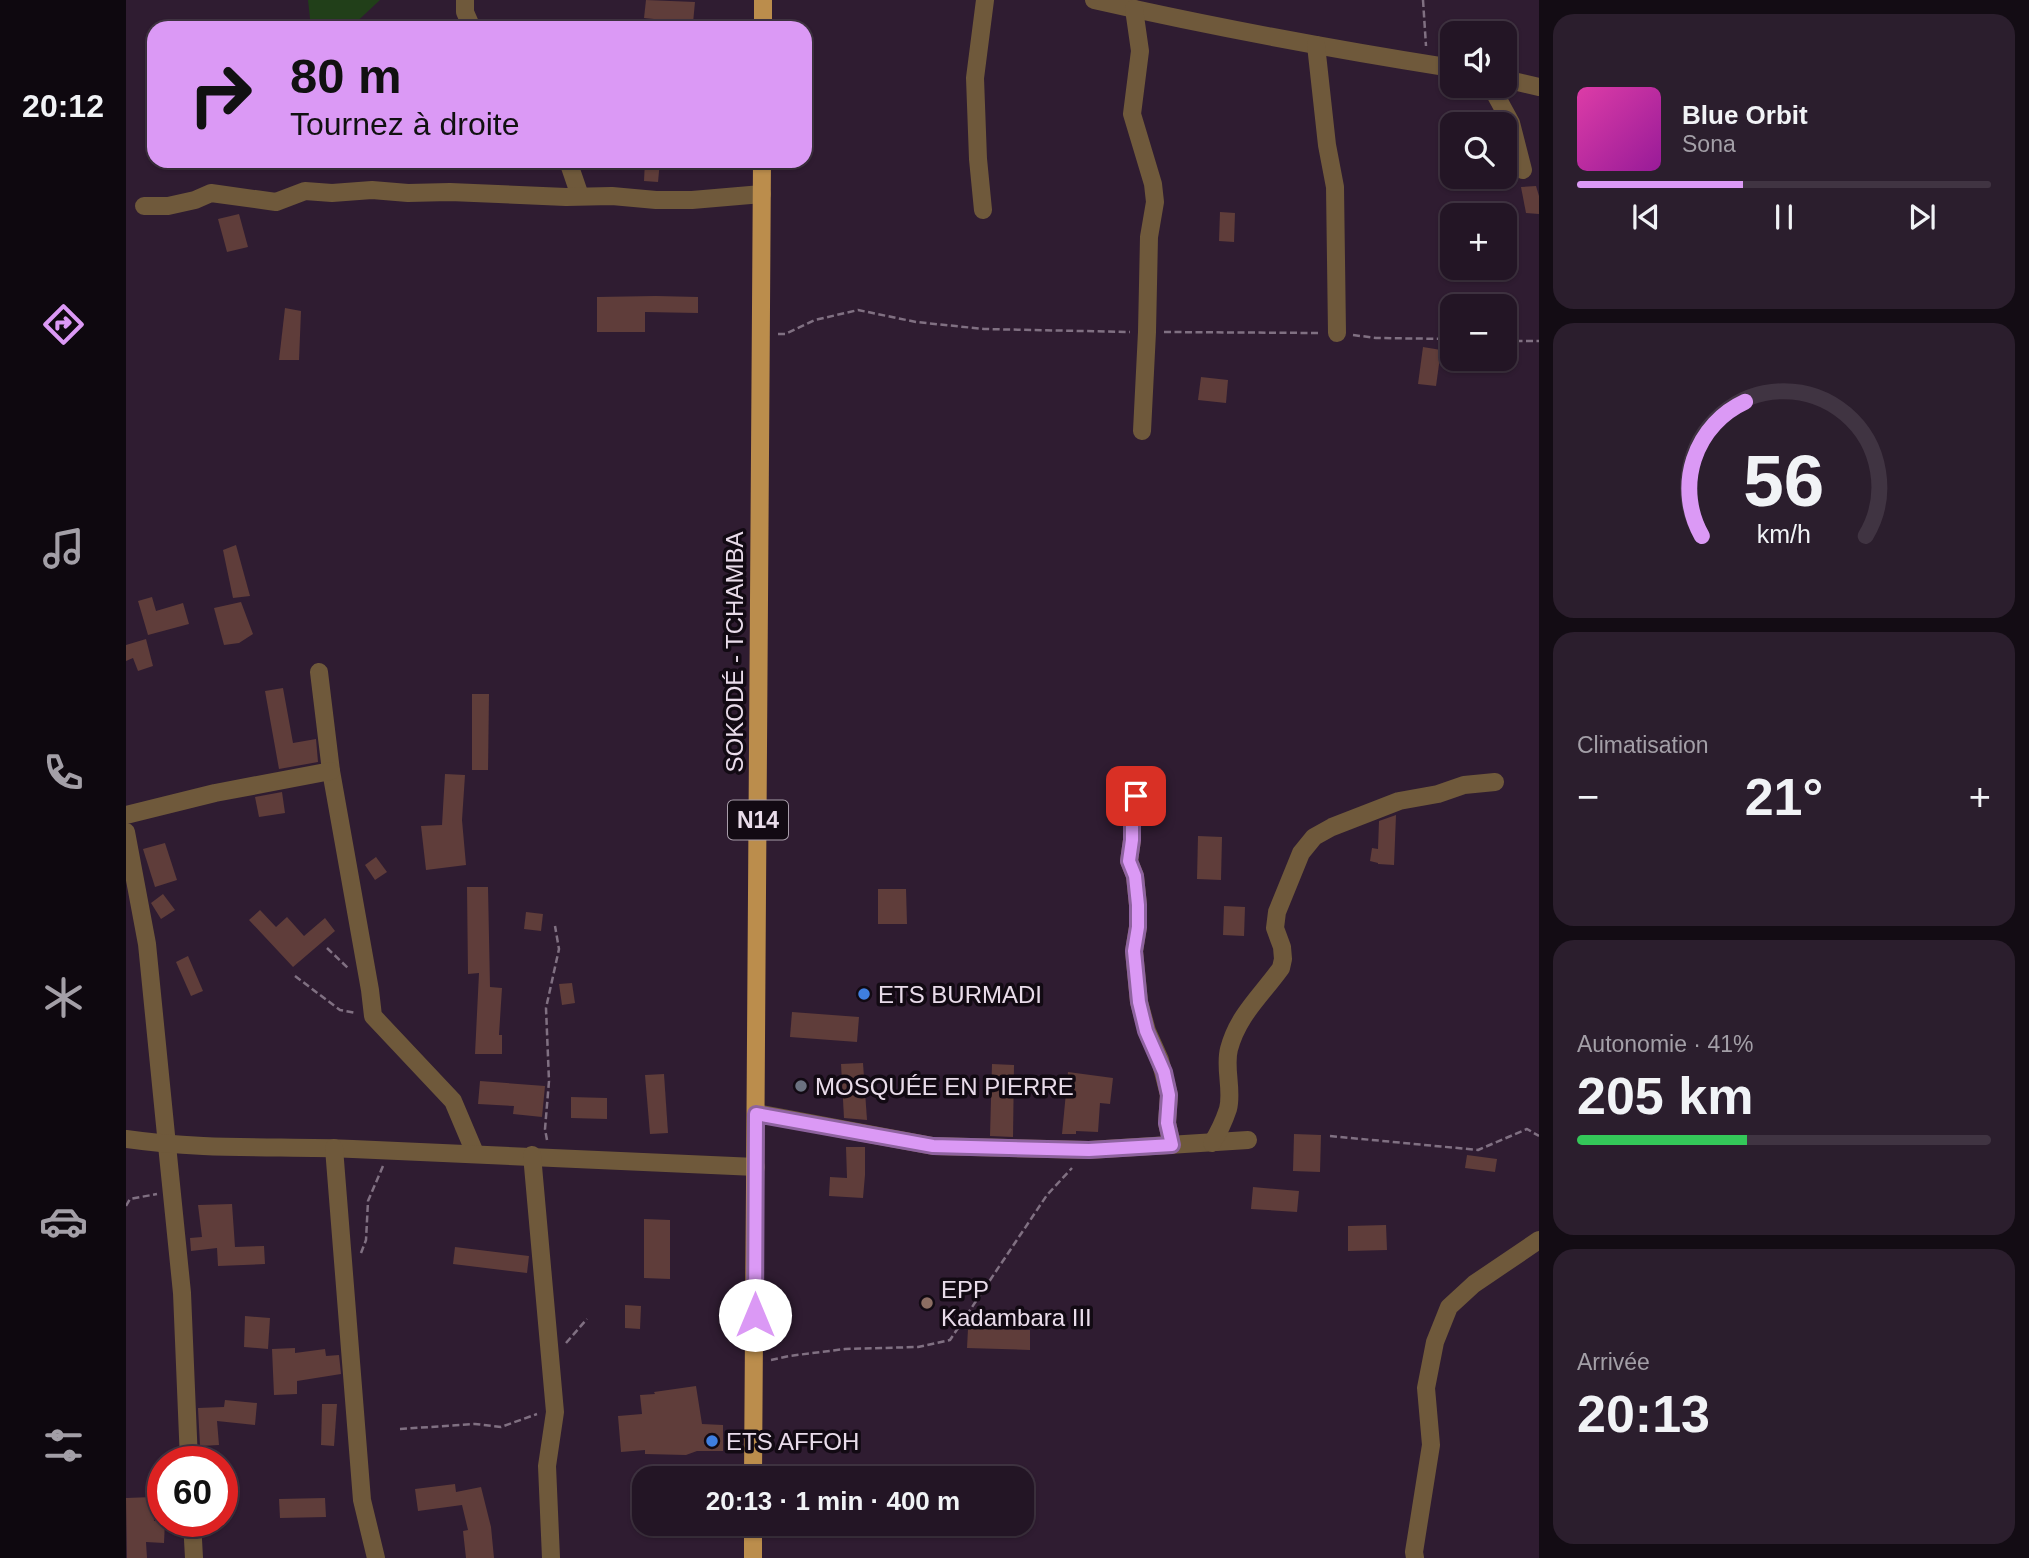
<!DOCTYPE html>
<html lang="fr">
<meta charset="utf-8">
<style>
body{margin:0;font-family:Arial,sans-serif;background:#2b1e2d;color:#f1f3f6;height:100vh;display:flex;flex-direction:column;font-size:26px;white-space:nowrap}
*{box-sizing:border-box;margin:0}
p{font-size:23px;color:#a39fa7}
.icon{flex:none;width:38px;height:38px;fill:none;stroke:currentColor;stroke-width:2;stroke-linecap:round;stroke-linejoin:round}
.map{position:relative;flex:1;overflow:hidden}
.side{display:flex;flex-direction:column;gap:14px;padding:14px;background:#130c14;width:490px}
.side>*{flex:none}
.guide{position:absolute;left:21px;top:21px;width:665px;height:147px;border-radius:21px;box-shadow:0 2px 5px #0004,0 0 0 2px #403442;background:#db99f5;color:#111;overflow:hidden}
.buttons{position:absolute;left:1314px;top:21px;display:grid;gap:14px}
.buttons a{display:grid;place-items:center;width:77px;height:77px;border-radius:14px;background:#231525;box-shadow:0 2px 5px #0004,0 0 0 2px #403442;font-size:35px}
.speed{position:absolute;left:21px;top:1446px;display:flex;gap:14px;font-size:35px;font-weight:700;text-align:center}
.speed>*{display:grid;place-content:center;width:91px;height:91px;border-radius:50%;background:#231525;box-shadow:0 2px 5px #0004,0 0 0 2px #403442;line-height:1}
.speed .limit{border:10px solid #d22;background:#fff;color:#111}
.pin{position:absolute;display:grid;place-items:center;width:60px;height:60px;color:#fff;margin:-30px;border-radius:14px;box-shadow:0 4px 10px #0006}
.me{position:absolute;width:77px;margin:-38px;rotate:0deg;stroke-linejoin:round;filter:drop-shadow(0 0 5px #0008)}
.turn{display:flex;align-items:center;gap:24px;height:147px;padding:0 28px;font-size:32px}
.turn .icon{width:91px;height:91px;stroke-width:2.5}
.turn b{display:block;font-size:49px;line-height:60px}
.big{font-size:52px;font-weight:600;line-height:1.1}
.side .card{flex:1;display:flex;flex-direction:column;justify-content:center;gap:10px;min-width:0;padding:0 24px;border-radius:21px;background:#2b1e2d}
.side .dial{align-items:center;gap:0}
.dial svg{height:182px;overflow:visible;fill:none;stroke:#403442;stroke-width:7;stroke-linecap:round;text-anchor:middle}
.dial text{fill:#f1f3f6;stroke:none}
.song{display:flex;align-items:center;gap:21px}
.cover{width:84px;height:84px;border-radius:10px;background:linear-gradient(135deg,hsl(320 70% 55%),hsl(300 70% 35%))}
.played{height:7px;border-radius:4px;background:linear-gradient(90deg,#db99f5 40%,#403442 40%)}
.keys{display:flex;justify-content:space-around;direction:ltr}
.heat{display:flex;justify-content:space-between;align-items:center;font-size:38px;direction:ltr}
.charge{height:10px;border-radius:5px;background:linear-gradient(90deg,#34c759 41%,#403442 0)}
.trip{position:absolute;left:506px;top:1466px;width:402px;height:70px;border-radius:21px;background:#231525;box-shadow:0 2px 5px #0004,0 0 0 2px #403442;font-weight:600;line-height:70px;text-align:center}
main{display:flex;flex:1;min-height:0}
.dock{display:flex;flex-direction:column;width:126px;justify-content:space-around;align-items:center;background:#0e080f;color:#a39fa7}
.dock .icon{width:49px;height:49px}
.dock .selected{color:#db99f5}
.dock b{font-size:32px;color:#f1f3f6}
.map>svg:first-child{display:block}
.green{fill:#213f19}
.building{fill:#5f3d3a}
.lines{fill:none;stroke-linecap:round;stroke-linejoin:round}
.path{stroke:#807082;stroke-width:2.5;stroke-dasharray:7 3.5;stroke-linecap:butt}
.minor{stroke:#6f593b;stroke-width:18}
.primary{stroke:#bb8d4c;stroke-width:18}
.route-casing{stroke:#8e639f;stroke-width:18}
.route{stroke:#db99f5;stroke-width:12}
.shop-dot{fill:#3f7fe0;stroke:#120a13;stroke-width:2.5}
.worship-dot{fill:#6b7280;stroke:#120a13;stroke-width:2.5}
.education-dot{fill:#8d6e63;stroke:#120a13;stroke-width:2.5}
.labels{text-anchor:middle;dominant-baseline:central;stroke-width:7;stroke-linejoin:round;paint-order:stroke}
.shield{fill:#120a13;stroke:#a89daa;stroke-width:2}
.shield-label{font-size:23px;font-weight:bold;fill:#e9dcea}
.street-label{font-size:24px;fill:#e9dcea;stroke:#120a13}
.poi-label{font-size:24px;fill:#e9dcea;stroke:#120a13;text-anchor:start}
</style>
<main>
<nav class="dock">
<b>20:12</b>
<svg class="icon selected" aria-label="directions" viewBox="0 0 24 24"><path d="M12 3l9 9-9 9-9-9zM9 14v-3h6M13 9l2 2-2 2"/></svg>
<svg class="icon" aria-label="music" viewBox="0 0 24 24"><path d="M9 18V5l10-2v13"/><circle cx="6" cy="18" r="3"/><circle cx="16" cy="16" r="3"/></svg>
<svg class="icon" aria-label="phone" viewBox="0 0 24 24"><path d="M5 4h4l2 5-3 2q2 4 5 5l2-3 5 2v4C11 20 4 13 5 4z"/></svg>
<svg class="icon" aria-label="climate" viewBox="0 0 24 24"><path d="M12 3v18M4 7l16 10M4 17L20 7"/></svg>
<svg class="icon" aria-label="car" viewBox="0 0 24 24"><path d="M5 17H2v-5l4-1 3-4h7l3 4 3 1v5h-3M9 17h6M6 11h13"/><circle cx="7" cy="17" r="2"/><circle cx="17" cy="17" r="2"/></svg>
<svg class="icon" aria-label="filters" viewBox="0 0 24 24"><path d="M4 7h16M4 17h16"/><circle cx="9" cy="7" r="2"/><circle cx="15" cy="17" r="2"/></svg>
</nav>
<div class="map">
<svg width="1413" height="1558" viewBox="0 0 1413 1558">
<rect width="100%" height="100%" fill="#2f1c31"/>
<path class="green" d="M182,0H254L224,28H185Z"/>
<g class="building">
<path d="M520,0L569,2L567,23L518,18Z"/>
<path d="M519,161H534L532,182L518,181Z"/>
<path d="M1410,186L1413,196V214L1400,213L1395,187Z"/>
<path d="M1094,212L1109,213L1108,242L1093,241Z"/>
<path d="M113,214L122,247L101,252L92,219Z"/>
<path d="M530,296L572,297V313L519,312V332H471V297Z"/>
<path d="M159,308L175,311L173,360H153Z"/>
<path d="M1297,347L1315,350L1310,386L1292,384Z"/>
<path d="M1075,377L1102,380L1100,403L1072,400Z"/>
<path d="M110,545L124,596L107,598L97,550Z"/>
<path d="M26,597L30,611L57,603L63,624L22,635L12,601Z"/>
<path d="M115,602L127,634L113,643L98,645L88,608Z"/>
<path d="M20,639L27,666L12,671L7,658L0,661V645Z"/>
<path d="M157,688L167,743L190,739L192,762L153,769L139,691Z"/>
<path d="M346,694H363L362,770H346Z"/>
<path d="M319,774L339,775L336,820L340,865L300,870L295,826L316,825Z"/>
<path d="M156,792L159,813L133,817L129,797Z"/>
<path d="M1270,815L1268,865L1252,864V863L1244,861L1246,848L1252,849L1253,821Z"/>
<path d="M1072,836L1096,837L1095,880L1071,879Z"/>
<path d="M39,843L51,880L29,887L17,849Z"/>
<path d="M250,857L261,872L249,880L239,865Z"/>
<path d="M341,887H362L364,987L376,988L373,1035H376V1054H349L353,973L342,974Z"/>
<path d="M752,889H780L781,924H752Z"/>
<path d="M37,894L49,910L35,919L25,903Z"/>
<path d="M1098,906L1119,907L1118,936L1097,935Z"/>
<path d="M134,910L150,927L161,917L178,936L199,918L209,931L167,967L123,920Z"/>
<path d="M400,912L417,914L415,931L398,929Z"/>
<path d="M62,956L77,991L65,996L50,962Z"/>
<path d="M446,983L449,1003L436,1005L433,984Z"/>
<path d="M666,1012L733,1017L731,1042L664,1037Z"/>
<path d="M737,1063L741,1120L718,1118L715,1064Z"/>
<path d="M866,1064L888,1065L887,1137L864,1136Z"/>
<path d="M942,1072L987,1078L984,1104L974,1103L972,1132L950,1131V1134H936Z"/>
<path d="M538,1074L542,1133L524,1134L519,1075Z"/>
<path d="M354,1081L419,1086L416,1117L387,1114L388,1106L352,1104Z"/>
<path d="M445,1097L481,1098V1119L445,1118Z"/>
<path d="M1168,1134L1195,1135L1194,1172L1167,1171Z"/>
<path d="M720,1147H739V1175L737,1198L703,1196L704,1177L721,1178Z"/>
<path d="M1341,1155L1371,1159L1369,1172L1339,1168Z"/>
<path d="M1127,1187L1173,1191L1171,1212L1125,1209Z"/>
<path d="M106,1204L109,1247L138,1246L139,1264L92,1266L91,1248L65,1251L64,1238L76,1237L72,1205Z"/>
<path d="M518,1219L544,1220V1279L518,1278Z"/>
<path d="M1260,1225L1261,1250L1222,1251V1226Z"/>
<path d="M329,1247L403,1256L401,1273L327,1264Z"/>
<path d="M499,1305L515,1306L514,1329L499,1328Z"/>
<path d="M119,1316L144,1318L142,1349L118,1347Z"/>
<path d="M842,1329L904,1330V1350L841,1348Z"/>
<path d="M169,1348V1353L199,1349L200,1356L213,1355L215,1374L171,1381V1394L148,1395L146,1349Z"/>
<path d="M570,1386L576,1424L597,1425V1451H571L560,1455L519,1454V1450L495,1452L492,1416L516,1414L514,1395L529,1394L528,1392Z"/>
<path d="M99,1400L131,1403L129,1425L91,1421L93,1445L74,1446L72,1408L98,1407Z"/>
<path d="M196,1404H211L208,1446L195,1445Z"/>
<path d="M329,1484L330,1492L355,1487L365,1527L368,1558H340L337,1531L342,1530L336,1505L292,1511L289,1489Z"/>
<path d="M27,1497L28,1521H39L38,1543L20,1542L21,1558H1L0,1498Z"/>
<path d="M199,1498L200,1517L154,1518L153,1499Z"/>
</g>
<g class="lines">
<g class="path">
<path d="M1297,0L1300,46"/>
<path d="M1038,332L1193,333"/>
<path d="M652,334H659L689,320L732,310L790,322L858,329L1004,332"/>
<path d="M1227,335L1250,338L1326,339"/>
<path d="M1379,341H1413"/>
<path d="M201,948L222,968"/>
<path d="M169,976L214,1010L230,1013"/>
<path d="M1204,1136L1352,1150L1401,1129L1413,1136"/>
<path d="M421,1140L419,1129L423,1081L420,1008L433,949L429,926"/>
<path d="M0,1206L4,1199L31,1194"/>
<path d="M235,1253L240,1240L242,1201L257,1166"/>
<path d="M440,1343L461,1319"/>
<path d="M645,1360L663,1356L719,1349L792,1347L824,1340L921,1195L946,1168"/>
<path d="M274,1429L349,1424L375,1427L411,1414"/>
</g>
<g class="minor">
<path d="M339,0V12L346,28"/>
<path d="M968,0C1087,27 1206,49 1326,68"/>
<path d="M1008,9L1014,51L1006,114L1027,184L1029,202L1023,237L1021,332L1016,431"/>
<path d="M1190,45L1201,145L1209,187L1211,333"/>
<path d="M1379,79L1413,87"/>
<path d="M1366,86L1367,90L1385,123L1397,170"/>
<path d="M442,161L454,196"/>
<path d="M18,206H42L69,200L85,193L150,202L179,191L206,193L246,190L282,193L324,192L440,197L486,196L530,200H566L636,194"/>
<path d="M857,210L852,159L849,78L859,0"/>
<path d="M193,672L205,771L244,990L247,1016L327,1101L349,1153"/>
<path d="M1023,775L1010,796L1006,816V840L1003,861L1009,876L1012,905V927L1008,951L1013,1002L1021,1031L1034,1060L1043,1095L1041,1123L1046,1145"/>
<path d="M0,815L89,793L205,771"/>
<path d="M0,832L21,944L41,1145L56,1293L63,1461"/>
<path d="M630,1113L807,1146L963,1150L1122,1140"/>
<path d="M0,1139C75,1150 152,1146 227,1149C361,1154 495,1160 630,1167"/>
<path d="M1086,1143C1093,1132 1098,1121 1102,1109C1107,1090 1098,1068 1103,1049C1112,1015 1135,996 1155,968L1157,959L1156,947L1149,928L1151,912L1175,853L1188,837L1206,827L1273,801L1312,794L1338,785L1369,782"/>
<path d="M208,1148L236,1500L250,1558"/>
<path d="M406,1155L429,1412L421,1466L425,1558"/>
<path d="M66,1521L68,1558"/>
<path d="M1289,1558L1288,1552L1305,1445L1300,1388L1309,1342L1323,1307L1348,1284L1413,1240"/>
</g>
<g class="primary">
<path d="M637,28V0"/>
<path d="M627,1479L636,161"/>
<path d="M627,1558V1524"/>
</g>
</g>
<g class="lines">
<defs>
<path id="route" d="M629,1315L630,1114L807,1146L963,1150L1046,1145L1041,1123L1043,1095L1038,1072L1020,1031L1013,1002L1008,951L1012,927V905L1009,876L1003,861L1006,840V816L1010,796"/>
</defs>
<use href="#route" class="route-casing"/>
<use href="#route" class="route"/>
</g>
<g class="shop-dot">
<circle cx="738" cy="994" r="7"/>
<circle cx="586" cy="1441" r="7"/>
</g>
<circle class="worship-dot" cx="675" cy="1086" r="7"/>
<circle class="education-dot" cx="801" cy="1303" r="7"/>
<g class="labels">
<rect class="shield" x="602" y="800.5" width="60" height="39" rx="5"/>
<g class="shield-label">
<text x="632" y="820">N14</text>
</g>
<g class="street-label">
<text transform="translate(608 652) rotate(-90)">SOKODÉ - TCHAMBA</text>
</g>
<g class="poi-label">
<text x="752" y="994">ETS BURMADI</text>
<text x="689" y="1086">MOSQUÉE EN PIERRE</text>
<text x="815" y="1289">EPP<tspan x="815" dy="28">Kadambara III</tspan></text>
<text x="600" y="1441">ETS AFFOH</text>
</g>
</g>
</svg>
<div class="buttons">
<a><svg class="icon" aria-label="sound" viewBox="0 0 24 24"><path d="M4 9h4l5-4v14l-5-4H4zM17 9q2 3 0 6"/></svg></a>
<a><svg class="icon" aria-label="search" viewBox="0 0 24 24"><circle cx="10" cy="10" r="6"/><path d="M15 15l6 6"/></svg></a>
<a>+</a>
<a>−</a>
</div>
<div class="speed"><div class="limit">60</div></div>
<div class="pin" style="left:1010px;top:796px;background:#d93025"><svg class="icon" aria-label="arrive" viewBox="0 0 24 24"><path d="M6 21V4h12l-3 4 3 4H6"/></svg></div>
<svg class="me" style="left:629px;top:1315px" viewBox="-20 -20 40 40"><circle r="19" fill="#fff"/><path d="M0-13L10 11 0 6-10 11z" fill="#db99f5"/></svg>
<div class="trip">20:13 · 1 min · 400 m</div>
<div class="guide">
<div class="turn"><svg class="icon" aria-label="right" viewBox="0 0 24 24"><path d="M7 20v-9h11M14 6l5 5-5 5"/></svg><div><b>80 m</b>Tournez à droite</div></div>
</div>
</div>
<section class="side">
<div class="card">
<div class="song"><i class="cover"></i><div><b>Blue Orbit</b><p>Sona</p></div></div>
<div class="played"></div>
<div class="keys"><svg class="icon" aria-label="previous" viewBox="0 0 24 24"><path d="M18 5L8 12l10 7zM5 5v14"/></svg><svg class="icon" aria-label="pause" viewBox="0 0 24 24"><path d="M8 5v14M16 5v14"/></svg><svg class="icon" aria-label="next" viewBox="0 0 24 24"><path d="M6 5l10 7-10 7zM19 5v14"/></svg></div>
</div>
<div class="card dial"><svg viewBox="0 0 100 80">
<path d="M14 69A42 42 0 1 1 86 69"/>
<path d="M14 69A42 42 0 0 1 33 10" stroke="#db99f5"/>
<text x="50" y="56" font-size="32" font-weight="700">56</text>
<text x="50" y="72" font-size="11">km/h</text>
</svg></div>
<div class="card"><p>Climatisation</p>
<div class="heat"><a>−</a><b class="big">21°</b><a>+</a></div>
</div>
<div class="card"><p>Autonomie · 41%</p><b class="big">205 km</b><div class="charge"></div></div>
<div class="card"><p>Arrivée</p><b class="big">20:13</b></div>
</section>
</main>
